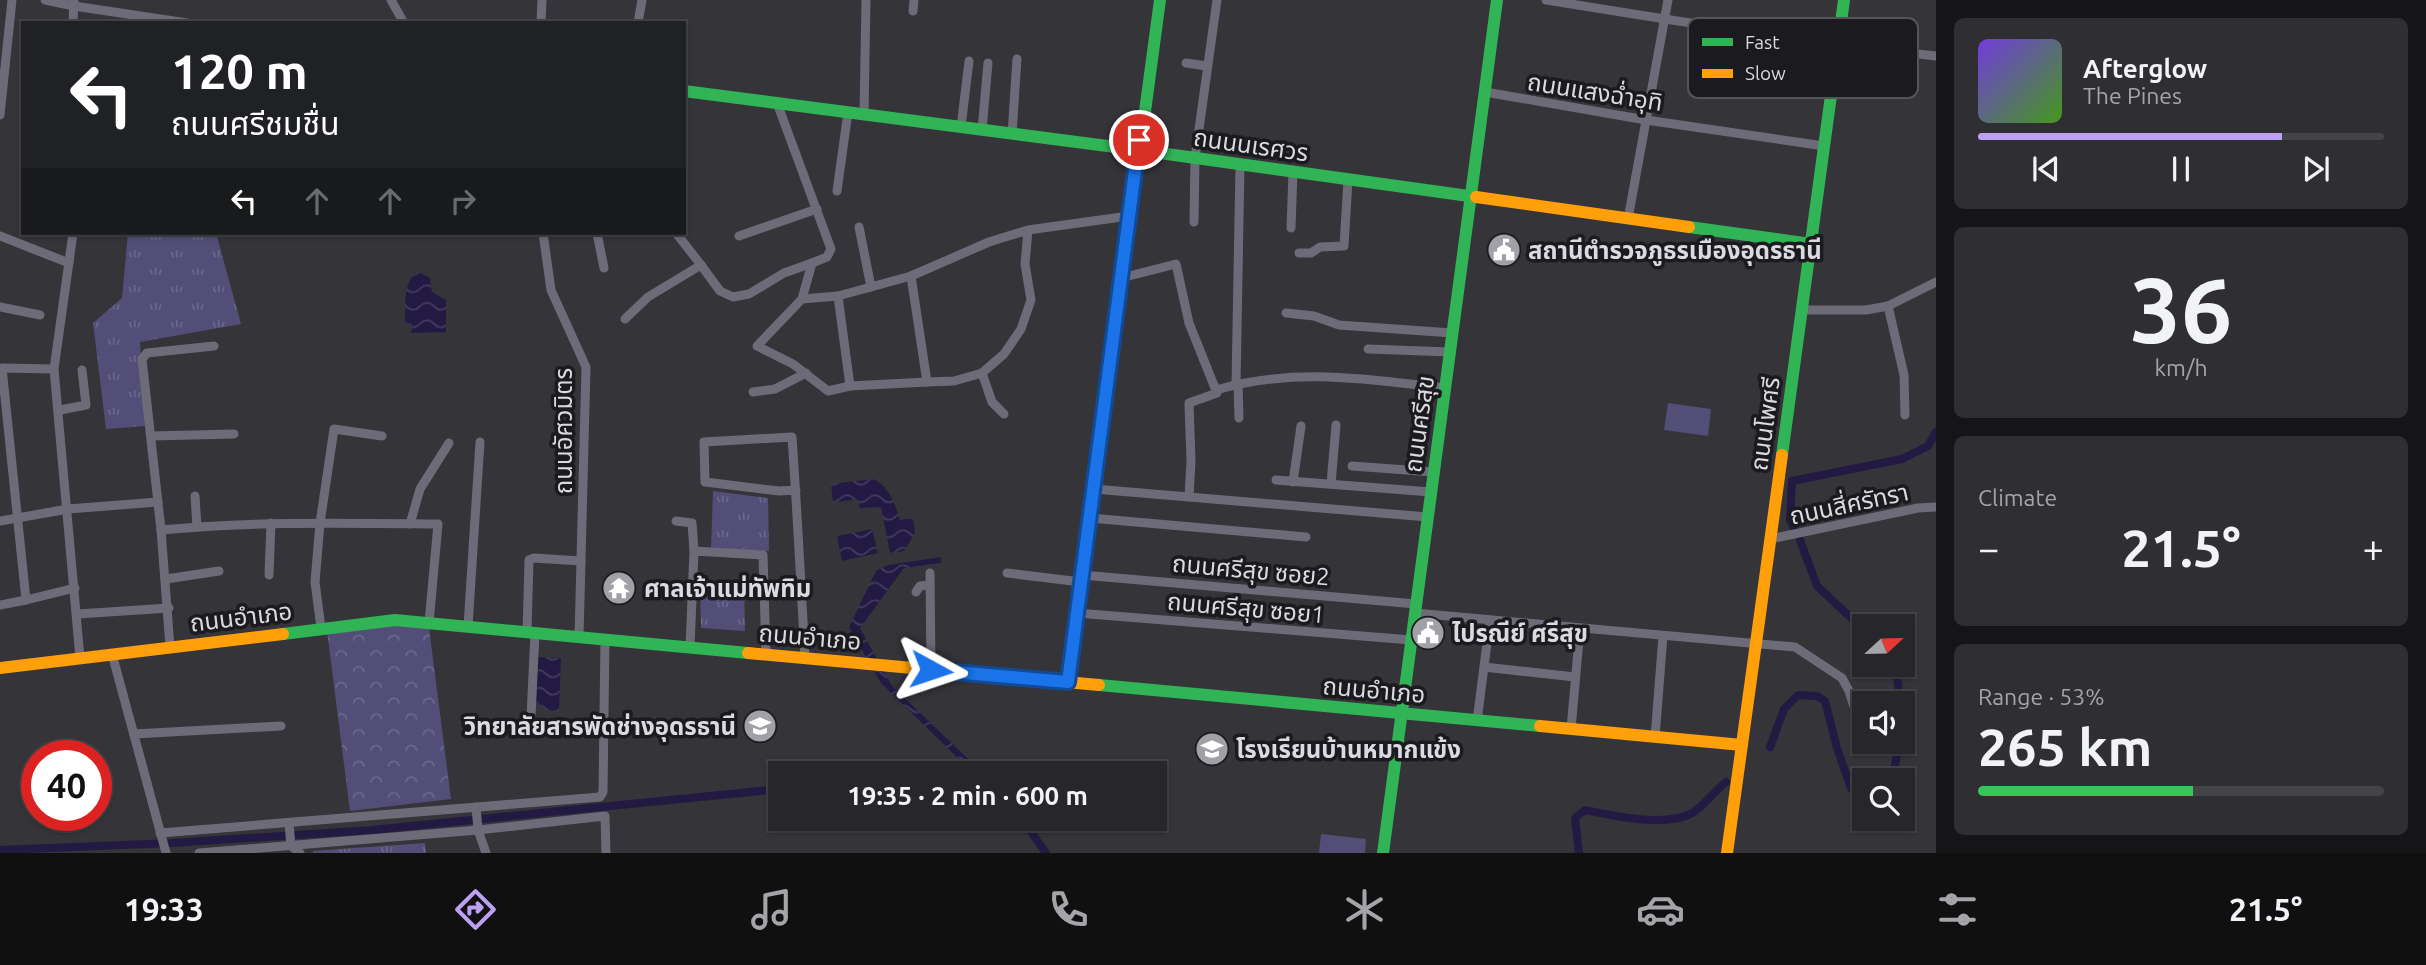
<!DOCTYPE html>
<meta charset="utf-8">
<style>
body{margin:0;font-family:Ubuntu,"Noto Sans Thai",sans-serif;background:#2f2f33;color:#f1f3f6;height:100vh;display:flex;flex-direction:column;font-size:26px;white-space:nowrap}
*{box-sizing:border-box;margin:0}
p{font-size:23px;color:#a4a5a9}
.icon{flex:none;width:38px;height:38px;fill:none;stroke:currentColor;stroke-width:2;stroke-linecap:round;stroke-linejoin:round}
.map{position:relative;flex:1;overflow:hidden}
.side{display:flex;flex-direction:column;gap:18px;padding:18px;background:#151518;width:490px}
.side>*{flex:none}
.top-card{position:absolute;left:21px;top:21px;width:665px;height:214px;border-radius:0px;box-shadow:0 2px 5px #0004,0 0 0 2px #434447;background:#202124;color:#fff;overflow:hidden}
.needle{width:46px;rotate:68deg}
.fabs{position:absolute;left:1852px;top:614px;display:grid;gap:14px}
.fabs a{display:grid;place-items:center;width:63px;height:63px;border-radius:0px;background:#27272b;box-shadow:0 2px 5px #0004,0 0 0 2px #434447;font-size:35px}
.speed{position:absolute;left:21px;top:740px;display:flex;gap:14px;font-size:35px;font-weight:700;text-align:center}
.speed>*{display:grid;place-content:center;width:91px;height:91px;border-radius:50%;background:#27272b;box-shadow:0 2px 5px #0004,0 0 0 2px #434447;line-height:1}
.speed .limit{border:10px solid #d22;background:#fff;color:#111}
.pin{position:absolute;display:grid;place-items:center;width:60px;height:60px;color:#fff;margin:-30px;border:4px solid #fff;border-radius:50%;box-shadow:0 2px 7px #0007}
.me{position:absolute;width:77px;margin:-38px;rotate:95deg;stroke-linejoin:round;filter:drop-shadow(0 0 5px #0008)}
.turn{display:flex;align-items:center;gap:24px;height:147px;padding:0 35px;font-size:32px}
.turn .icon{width:91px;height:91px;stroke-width:2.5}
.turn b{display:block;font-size:49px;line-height:60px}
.lanes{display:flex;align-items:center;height:66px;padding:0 35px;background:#0003;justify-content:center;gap:35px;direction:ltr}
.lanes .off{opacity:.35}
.big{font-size:52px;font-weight:700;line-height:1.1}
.side .widget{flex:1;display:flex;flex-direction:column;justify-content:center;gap:10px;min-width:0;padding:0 24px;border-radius:10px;background:#2f2f33}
.side .dial{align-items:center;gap:0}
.dial b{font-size:91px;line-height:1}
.song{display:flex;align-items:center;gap:21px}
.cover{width:84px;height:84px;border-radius:10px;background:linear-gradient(135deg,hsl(260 70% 55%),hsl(100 70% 35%))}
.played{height:7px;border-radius:4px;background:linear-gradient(90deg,#bca0f2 75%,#434447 75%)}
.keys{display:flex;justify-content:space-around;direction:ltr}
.heat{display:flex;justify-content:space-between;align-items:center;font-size:38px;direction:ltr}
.charge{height:10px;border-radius:5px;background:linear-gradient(90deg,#34c759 53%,#434447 0)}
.trip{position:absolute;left:768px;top:761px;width:399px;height:70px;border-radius:0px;background:#27272b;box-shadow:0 2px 5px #0004,0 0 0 2px #434447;font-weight:700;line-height:70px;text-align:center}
.tabs{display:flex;height:112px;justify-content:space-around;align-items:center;background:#101011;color:#a4a5a9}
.tabs .icon{width:49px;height:49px}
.tabs .selected{color:#bca0f2}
.tabs b{font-size:32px;color:#f1f3f6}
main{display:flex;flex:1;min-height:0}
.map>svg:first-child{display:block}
.grass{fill:url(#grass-tufts)}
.forest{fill:url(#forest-crowns)}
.pitch{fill:#534e77}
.water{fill:url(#water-waves)}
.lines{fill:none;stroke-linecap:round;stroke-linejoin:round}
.canal{stroke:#231a43;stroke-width:8}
.street{stroke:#6d6b78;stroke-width:9}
.fast{stroke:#30b455;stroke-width:12}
.slow{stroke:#ff9f0a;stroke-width:12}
.route-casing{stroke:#114b97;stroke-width:18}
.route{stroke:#1a73e8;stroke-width:12}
.labels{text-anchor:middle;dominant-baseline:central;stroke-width:7;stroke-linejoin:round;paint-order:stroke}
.street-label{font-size:24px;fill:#dadae0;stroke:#1a1a1f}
.poi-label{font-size:24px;font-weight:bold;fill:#dadae0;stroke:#1a1a1f;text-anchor:start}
.key{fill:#1a1a1f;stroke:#545459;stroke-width:2}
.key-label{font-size:19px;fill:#dadae0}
</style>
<main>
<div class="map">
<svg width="1936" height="853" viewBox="0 0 1936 853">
<defs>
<pattern id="grass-tufts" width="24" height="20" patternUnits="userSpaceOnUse" patternTransform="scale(1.75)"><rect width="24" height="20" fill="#534e77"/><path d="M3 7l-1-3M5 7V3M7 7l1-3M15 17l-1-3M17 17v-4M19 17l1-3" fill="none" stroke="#6b678a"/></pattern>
<pattern id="forest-crowns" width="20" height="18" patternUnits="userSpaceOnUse" patternTransform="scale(1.75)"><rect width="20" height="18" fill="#534e77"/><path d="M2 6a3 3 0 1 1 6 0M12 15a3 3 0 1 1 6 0" fill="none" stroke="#6b678a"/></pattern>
<pattern id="water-waves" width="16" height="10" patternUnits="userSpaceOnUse" patternTransform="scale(1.75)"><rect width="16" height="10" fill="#231a43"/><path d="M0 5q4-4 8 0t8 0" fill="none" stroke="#423b5e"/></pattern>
</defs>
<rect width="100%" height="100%" fill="#343439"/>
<g class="grass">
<path d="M128,233H216L241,324L140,342L145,426L106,429L93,323L122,298Z"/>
<path d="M713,491L768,498L769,551L711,548Z"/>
<path d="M700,585H744L745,631L701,628Z"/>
<path d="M425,843L426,853H313V851Z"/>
</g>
<path class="forest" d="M397,624L429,628L451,799L350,811L327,631Z"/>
<g class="pitch">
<path d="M1668,403L1711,409L1708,436L1664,430Z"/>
<path d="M1321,834L1366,839L1365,853H1319Z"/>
</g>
<g class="water">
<path d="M419,272L430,278L432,292L446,300V332L411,333L412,324L405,322C406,307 402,279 419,272Z"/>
<path d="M873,479C889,486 895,504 900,520L913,518L915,533L904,551L890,553L881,507L860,508L857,499L833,503L831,484Z"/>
<path d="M872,529L878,553L842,561L837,536Z"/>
<path d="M941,557V563L904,568L860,628L892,686L983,773H973L881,683L849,627L876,571L888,565Z"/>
<path d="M537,657L561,658L559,711L547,710L536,701Z"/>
</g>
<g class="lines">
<g class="canal">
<path d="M1794,528L1790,520L1792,481L1902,459L1928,446L1936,432"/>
<path d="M1800,540L1817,586L1864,630"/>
<path d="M1896,665L1900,704"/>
<path d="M1902,724V733"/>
<path d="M1770,747L1784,709L1798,695L1817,696L1825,701L1837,748L1851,788L1861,794L1864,793"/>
<path d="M949,774L971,771"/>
<path d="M1884,780L1894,769L1900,742"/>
<path d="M1022,819L1046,853"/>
<path d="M0,850L172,843L372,830L780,789"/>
<path d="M1579,853L1575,818L1585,810C1614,816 1668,828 1694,812C1705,804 1715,791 1726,782"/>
</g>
<g class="street">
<path d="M45,0L74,6L187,23"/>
<path d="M391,0L404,23"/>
<path d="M1546,0C1676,21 1805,42 1936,56"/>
<path d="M913,11L914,0"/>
<path d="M73,23L74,0"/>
<path d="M541,23L542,0"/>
<path d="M638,23L642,0"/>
<path d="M1186,63L1207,66"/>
<path d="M1485,92L1646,120L1824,146"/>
<path d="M777,103L831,249L827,257L812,263L802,299L757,346L793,364L828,391L850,386L927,382"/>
<path d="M864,114L866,0"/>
<path d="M0,115L12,0"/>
<path d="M961,127L969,61"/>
<path d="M982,130L988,63"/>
<path d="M1012,134L1017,59"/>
<path d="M837,191L848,112"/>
<path d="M1628,219L1668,0"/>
<path d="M1194,222L1195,158L1217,0"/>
<path d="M859,227L871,287"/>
<path d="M1291,228L1293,172"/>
<path d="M1028,230L1025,264L1031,300L1021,329L1004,354L982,373L954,381L927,382L911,276L989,242L1028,230L1129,216"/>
<path d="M73,233L54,369L80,658"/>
<path d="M543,233L551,290L586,367L579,637"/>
<path d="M597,233L604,268"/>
<path d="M676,233L701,265"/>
<path d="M0,236L69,263"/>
<path d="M739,236L817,209"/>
<path d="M1299,253H1311L1320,247L1344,246L1348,180"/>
<path d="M1121,278L1176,264L1189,323L1217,393L1189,403L1191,461L1189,497"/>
<path d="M802,299L838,296"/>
<path d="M1888,306L1904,375L1905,415"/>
<path d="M0,307L40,315"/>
<path d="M1802,310H1866L1888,306L1936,282"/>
<path d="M1286,313L1314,316L1339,325L1452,333"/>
<path d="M625,319L648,297L701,265L720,291L733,297L749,294L784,273L812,263"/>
<path d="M1368,349L1450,352"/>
<path d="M54,369L2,368L26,600L75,588"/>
<path d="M982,373L992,402L1004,414"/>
<path d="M1238,383L1239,418"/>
<path d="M1236,384L1240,165"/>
<path d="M850,386L838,296L911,276"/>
<path d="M1216,390C1294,367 1366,379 1445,388"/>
<path d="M753,392L775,389L806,373"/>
<path d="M60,410L86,405L82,370"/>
<path d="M151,436L234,434"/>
<path d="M1352,466L1434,472"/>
<path d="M1276,480L1431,492"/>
<path d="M1293,482L1301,426"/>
<path d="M1331,484L1336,425"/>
<path d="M1094,489L1428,517"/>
<path d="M796,490L779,491L705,482L704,442L792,437C797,510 801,584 805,658"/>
<path d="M195,496L197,527"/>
<path d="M1090,518L1306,537"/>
<path d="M0,521L68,509L158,502"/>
<path d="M676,521L692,523L694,551"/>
<path d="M410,524L420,489L449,443"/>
<path d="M161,530L142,359L147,353L214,346"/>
<path d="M1770,539L1918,508L1936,507"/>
<path d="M930,573L931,670"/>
<path d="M1007,573L1081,582"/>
<path d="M269,575L271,523"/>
<path d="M1082,575L1416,604"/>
<path d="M166,579L219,571"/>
<path d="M916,592L920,586L930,585"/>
<path d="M0,605L26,600"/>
<path d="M1077,613L1411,640"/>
<path d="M1415,613L1795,647L1842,678L1849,691L1862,732"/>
<path d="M78,614L169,608"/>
<path d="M468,626L480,442"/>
<path d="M321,628L315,582L320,523L334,429L382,436"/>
<path d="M527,632L529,560L534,558L581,561"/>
<path d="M170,647L161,530C253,521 346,523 438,524L429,623"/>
<path d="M690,647L694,551L763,555L766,654"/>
<path d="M112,654L166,853"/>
<path d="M1484,667L1575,677"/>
<path d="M531,716L535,633"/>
<path d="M1477,721L1490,620"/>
<path d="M1571,729L1580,628"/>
<path d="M134,734L281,726"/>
<path d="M1655,737L1663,636"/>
<path d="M476,807L478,830L486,853"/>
<path d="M289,823L291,846L300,853"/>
<path d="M160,833L600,797L603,792L605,639"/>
<path d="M199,853L478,830L605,816L606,853"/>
</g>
<g class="fast">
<path d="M684,91L1138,150L1476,197"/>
<path d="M1689,227L1811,244"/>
<path d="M1782,455L1844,0"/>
<path d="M283,634L395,620L748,653"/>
<path d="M1068,683L1160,0"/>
<path d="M1099,685L1540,726"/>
<path d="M1383,853L1497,0"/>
</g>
<g class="slow">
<path d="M1476,197L1689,227"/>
<path d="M748,653L1099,685"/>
<path d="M0,668L283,634"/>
<path d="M1540,726L1742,745"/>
<path d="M1727,853L1782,455"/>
</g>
</g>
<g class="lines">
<defs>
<path id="route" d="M931,670L1068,682L1139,140"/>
</defs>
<use href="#route" class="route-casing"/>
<use href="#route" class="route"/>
</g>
<defs>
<symbol id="civic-disc" viewBox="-11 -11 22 22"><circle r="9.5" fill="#a0a0a6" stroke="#1a1a1f"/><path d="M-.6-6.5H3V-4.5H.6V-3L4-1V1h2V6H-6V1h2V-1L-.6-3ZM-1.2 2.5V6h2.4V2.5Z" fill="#fff"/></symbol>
<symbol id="temple-disc" viewBox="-11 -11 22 22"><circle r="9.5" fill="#a0a0a6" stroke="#1a1a1f"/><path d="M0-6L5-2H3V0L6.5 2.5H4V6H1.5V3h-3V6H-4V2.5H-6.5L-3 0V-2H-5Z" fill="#fff"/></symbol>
<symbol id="university-disc" viewBox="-11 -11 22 22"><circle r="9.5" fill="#a0a0a6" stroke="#1a1a1f"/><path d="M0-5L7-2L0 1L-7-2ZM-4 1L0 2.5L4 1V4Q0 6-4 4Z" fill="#fff"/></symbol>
<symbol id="school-disc" viewBox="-11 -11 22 22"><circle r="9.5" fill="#a0a0a6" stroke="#1a1a1f"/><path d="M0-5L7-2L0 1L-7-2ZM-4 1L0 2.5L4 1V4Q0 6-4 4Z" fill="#fff"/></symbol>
</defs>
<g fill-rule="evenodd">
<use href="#civic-disc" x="1485" y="231" width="38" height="38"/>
<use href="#temple-disc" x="600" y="569" width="38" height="38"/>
<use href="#civic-disc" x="1409" y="614" width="38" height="38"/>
<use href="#university-disc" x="741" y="707" width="38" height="38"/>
<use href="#school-disc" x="1193" y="730" width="38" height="38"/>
</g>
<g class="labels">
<g class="street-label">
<text transform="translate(1595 92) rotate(9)">ถนนแสงฉ่ำอุทิ</text>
<text transform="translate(1251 145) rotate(8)">ถนนนเรศวร</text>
<text transform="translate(1419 424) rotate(-82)">ถนนศรีสุข</text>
<text transform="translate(1765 424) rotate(-82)">ถนนโพศรี</text>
<text transform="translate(563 431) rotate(-90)">ถนนอัศวมิตร</text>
<text transform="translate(1849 504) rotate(-12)">ถนนสี่ศรัทรา</text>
<text transform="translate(1251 570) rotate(5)">ถนนศรีสุข ซอย2</text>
<text transform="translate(1246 608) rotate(5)">ถนนศรีสุข ซอย1</text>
<text transform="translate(241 617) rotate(-7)">ถนนอำเภอ</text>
<text transform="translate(810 637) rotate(5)">ถนนอำเภอ</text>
<text transform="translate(1374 690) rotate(5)">ถนนอำเภอ</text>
</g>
<g class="poi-label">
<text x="1528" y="250">สถานีตำรวจภูธรเมืองอุดรธานี</text>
<text x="644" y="588">ศาลเจ้าแม่ทัพทิม</text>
<text x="1452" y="633">ไปรณีย์ ศรีสุข</text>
<text x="736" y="726" text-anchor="end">วิทยาลัยสารพัดช่างอุดรธานี</text>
<text x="1236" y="749">โรงเรียนบ้านหมากแข้ง</text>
</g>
</g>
<rect x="1688" y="18" width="230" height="80" rx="10" class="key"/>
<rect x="1702" y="38" width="31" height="8" fill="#30b455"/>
<rect x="1702" y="69" width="31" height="9" fill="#ff9f0a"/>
<g class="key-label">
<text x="1745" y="49">Fast</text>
<text x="1745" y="80">Slow</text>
</g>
</svg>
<div class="fabs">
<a><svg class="needle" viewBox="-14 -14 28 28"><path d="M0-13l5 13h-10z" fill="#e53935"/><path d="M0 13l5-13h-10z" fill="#a4a5a9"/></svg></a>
<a><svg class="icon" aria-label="sound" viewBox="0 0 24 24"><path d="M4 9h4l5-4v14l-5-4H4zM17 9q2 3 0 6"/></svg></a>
<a><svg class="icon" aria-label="search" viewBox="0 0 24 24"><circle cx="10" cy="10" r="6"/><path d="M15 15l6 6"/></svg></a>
</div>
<div class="speed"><div class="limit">40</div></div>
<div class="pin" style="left:1139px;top:140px;background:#d93025"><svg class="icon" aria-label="arrive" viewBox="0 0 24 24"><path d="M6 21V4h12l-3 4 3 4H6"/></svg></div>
<svg class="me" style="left:931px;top:670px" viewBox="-20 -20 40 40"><path d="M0-17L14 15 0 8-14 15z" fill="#1a73e8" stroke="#fff" stroke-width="4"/></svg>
<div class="trip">19:35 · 2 min · 600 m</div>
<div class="top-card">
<div class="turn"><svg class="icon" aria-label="left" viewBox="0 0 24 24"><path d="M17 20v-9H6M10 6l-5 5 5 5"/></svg><div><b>120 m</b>ถนนศรีชมชื่น</div></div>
<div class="lanes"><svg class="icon" aria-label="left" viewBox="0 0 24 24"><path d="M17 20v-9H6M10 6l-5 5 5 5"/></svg><svg class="icon off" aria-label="ahead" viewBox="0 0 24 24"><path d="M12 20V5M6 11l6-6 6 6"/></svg><svg class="icon off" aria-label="ahead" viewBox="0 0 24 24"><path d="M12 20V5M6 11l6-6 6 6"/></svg><svg class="icon off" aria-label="right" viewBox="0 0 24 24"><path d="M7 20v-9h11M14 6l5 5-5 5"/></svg></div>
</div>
</div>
<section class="side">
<div class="widget">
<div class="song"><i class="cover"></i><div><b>Afterglow</b><p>The Pines</p></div></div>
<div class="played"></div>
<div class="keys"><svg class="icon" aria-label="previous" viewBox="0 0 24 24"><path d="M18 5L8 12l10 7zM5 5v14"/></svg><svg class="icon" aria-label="pause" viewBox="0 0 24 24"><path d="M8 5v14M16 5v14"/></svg><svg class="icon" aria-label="next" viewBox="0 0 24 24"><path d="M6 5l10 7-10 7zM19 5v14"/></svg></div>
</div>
<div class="widget dial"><b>36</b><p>km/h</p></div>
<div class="widget"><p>Climate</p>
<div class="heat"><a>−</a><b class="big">21.5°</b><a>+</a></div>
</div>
<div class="widget"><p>Range · 53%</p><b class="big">265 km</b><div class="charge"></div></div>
</section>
</main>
<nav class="tabs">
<b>19:33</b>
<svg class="icon selected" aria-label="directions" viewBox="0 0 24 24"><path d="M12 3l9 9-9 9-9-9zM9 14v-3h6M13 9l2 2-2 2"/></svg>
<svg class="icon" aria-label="music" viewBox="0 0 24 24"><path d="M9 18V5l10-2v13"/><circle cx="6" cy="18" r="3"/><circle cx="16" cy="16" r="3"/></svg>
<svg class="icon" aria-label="phone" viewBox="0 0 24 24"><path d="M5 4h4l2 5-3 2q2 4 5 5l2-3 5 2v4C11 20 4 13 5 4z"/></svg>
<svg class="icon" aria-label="climate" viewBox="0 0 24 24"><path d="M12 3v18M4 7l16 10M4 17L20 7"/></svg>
<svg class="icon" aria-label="car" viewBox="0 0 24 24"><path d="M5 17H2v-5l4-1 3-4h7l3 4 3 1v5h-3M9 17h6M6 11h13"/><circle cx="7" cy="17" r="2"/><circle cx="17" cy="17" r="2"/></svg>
<svg class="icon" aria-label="filters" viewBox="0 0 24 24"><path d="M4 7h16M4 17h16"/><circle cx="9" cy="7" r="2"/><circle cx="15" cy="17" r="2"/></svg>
<b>21.5°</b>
</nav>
